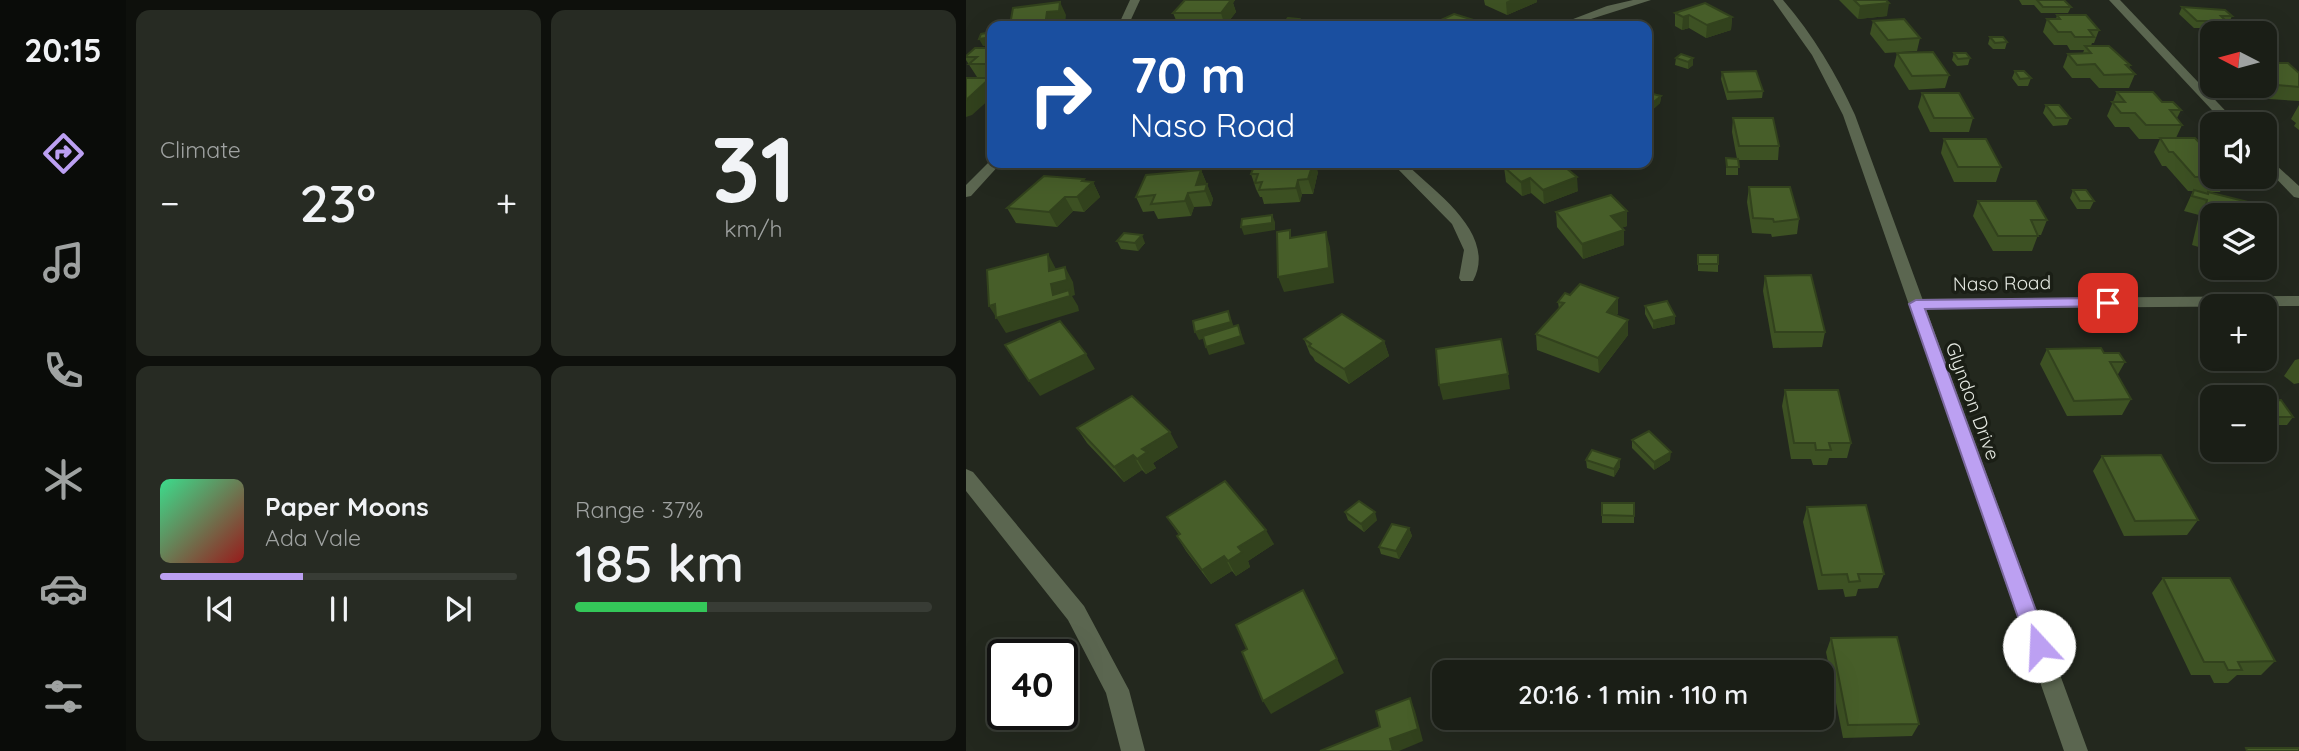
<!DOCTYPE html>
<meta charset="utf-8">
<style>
body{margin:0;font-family:Quicksand,sans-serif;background:#272b23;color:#f1f3f6;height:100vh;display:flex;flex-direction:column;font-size:26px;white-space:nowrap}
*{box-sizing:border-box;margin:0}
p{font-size:23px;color:#9fa2a1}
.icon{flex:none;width:38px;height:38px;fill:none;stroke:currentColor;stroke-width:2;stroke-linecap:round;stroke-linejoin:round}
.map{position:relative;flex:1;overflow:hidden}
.side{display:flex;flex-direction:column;gap:10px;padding:10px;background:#0e100c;width:840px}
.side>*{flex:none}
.hud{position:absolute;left:21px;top:21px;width:665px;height:147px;border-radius:14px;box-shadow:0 7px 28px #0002,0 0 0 2px #383c35;background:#1a4fa0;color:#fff;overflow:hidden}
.needle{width:46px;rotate:276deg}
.controls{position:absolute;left:1234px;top:21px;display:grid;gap:14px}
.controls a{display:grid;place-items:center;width:77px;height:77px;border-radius:14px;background:#1a1e16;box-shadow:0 7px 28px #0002,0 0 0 2px #383c35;font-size:35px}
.speed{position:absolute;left:21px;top:639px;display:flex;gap:14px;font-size:35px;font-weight:700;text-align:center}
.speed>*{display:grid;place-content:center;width:91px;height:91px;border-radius:50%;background:#1a1e16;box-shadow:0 7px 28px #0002,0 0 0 2px #383c35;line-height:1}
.speed .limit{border:4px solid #111;border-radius:10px;background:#fff;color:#111}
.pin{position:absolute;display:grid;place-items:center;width:60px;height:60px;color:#fff;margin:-30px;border-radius:14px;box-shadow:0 4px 10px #0006}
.me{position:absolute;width:77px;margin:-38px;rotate:340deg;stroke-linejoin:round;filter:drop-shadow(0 0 5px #0008)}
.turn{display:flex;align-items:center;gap:24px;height:147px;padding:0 28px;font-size:32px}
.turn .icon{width:91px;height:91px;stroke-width:2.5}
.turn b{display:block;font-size:49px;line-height:60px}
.big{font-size:52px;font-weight:600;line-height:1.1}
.side .tile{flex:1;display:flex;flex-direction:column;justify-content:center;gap:10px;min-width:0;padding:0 24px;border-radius:14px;background:#272b23}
.side .dial{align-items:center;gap:0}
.dial b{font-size:91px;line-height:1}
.song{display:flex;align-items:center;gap:21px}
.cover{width:84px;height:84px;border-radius:10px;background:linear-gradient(135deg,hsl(150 70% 55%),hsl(0 70% 35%))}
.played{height:7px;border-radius:4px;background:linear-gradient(90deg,#bca0f2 40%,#383c35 40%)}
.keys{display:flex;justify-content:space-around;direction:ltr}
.heat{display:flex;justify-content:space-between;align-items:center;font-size:38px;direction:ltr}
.charge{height:10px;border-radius:5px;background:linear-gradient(90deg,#34c759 37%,#383c35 0)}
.side .tiles{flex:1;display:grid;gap:10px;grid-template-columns:repeat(2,1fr)}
.trip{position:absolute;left:466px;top:660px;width:402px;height:70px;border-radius:14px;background:#1a1e16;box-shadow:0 7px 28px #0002,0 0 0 2px #383c35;font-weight:600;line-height:70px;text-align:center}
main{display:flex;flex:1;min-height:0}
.tabs{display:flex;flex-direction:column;width:126px;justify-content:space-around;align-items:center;background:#0a0c09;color:#9fa2a1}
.tabs .icon{width:49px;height:49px}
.tabs .selected{color:#bca0f2}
.tabs b{font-size:32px;color:#f1f3f6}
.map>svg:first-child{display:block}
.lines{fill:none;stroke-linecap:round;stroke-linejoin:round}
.minor{fill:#5b6650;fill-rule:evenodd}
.tertiary{fill:#5b6650;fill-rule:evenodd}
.wall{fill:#3d5123}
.shaded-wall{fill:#32421d}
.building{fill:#475e29;stroke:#32421d;stroke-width:2}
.route{fill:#bca0f2;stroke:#7a689d;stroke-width:2}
.labels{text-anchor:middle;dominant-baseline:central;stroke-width:7;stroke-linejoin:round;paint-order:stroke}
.street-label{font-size:19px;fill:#e5e9e2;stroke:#1a1e15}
</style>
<main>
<nav class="tabs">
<b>20:15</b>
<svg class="icon selected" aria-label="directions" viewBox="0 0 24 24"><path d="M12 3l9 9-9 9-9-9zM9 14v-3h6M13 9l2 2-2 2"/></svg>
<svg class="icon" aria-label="music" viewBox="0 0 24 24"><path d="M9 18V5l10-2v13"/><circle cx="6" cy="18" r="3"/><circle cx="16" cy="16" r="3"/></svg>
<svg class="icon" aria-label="phone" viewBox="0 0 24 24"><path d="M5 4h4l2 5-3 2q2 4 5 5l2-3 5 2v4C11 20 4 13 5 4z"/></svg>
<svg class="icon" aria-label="climate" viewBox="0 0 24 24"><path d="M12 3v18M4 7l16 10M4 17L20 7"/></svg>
<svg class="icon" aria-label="car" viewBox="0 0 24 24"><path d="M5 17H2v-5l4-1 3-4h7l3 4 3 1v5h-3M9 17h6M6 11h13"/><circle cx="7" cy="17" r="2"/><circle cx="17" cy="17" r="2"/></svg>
<svg class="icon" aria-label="filters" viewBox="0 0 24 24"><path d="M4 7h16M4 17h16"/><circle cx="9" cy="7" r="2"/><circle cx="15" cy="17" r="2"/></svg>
</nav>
<section class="side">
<div class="tiles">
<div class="tile"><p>Climate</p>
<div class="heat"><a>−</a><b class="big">23°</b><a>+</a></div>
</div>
<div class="tile dial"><b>31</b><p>km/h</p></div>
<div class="tile">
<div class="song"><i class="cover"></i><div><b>Paper Moons</b><p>Ada Vale</p></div></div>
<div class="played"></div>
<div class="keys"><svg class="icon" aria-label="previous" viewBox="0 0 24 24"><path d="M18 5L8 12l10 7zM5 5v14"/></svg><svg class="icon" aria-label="pause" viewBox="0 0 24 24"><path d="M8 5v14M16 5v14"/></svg><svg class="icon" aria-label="next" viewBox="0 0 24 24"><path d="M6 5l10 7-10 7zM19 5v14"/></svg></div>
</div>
<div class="tile"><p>Range · 37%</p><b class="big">185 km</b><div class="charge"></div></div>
</div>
</section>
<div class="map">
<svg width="1333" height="751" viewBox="0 0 1333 751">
<rect width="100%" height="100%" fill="#23281e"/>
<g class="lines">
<g class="minor">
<path d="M164,0H174L162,26H152Z"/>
<path d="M667,0H685L603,26H589L641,6Z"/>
<path d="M1143,0H1154L1272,124H1259Z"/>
<path d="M1298,154L1333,186V198L1328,197L1298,166Z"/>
<path d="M26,159V163H35L5,196L0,197V185Z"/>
<path d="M426,163H439C469,192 532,234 507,281H495L493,278L498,250L486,224Z"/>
<path d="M1333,296V306L950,309L942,304L950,299Z"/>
<path d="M0,469L7,472L118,606L163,690L179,751H155L140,693L102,620L0,491Z"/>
</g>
<path class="tertiary" d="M807,0H817C847,35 870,73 889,115L1122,751H1098L877,115L846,55Z"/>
</g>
<g class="wall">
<path d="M219,0H269L267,3L270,12L259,26L212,25L207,13Z"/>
<path d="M518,0H571V2L541,15L519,5Z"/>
<path d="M873,0H920L921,16L892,19Z"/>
<path d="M1053,0H1098L1105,7L1102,13H1075L1068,5H1056Z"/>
<path d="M1216,7L1266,16L1263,23H1260L1257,28H1228L1213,14Z"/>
<path d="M709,13L766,17L765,30L740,38L723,28L716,30L709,26Z"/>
<path d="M1091,15L1133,30L1128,43H1126L1125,46L1164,65L1163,68L1169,74L1163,88H1133L1124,78H1106L1097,67L1102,54L1117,53L1118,50H1104L1101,45H1088L1077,32L1081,19H1090Z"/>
<path d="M907,21L954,38L951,51L919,53L904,34Z"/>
<path d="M26,32V77H11L0,60V56L21,48L26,44L17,46Z"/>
<path d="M1024,37L1041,42L1039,49H1027L1022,44Z"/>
<path d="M1298,44L1307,51L1303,58H1298Z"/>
<path d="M931,53L983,75L979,88L943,90L928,66Z"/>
<path d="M988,53L1004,58L1002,65L991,66L986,60Z"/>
<path d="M715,54L727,65L722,69L709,65L710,58Z"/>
<path d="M1298,63L1333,73V101L1303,99L1289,86H1298Z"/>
<path d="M1049,71L1065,78L1062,86H1052L1046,78Z"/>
<path d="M756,72L797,91L796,98L761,100L755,79Z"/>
<path d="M1151,92L1196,102L1215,110L1211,118L1216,125L1210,138L1246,177H1262L1254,192H1242L1246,215V251L1226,245L1233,215L1218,211L1227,191H1222L1200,166H1196L1188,152L1194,139H1173L1163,127H1149L1141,116Z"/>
<path d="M956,93L1007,118L1003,132H964L952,107Z"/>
<path d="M681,94L695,96L694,103L684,112L681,111Z"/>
<path d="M1080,105L1104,118L1101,125L1087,126L1077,113Z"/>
<path d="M1333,105V130L1328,126L1330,123L1325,119Z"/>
<path d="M767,118L813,146L812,160H772V175H760V158L771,159L766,132Z"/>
<path d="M978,139L1035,167L1030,182H988L975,153Z"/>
<path d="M538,167H547L612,191L578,204L565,193L556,196L540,182Z"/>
<path d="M235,170L247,199L245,206L228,207L225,216L192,219L188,211L177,212L170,197Z"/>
<path d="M352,172L347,194H336L334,202L298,204L296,197H294L290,189L285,174Z"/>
<path d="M119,181L127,182L134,197L118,212L107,211L91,227L50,223L41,208Z"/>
<path d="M783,187L833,219L831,234L806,237L805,234L786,233L781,202Z"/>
<path d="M1107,190L1128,201L1124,209H1111L1104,198Z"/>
<path d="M1012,201L1081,220L1075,235H1072L1066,251H1027L1007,216Z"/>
<path d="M661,211V226L655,228L658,230V245L617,259L591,227L590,212Z"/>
<path d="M151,241L179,243L172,251L155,249Z"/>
<path d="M732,255L752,264V272L732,271Z"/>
<path d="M799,276L859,332L856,347L807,348L797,291Z"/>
<path d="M604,295L652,298V313L651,315L662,320V335L633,373L571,350L570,334L593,309L592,302Z"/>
<path d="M679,306L709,324L687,329L679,314Z"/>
<path d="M338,339L418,341L423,356L383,384L349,361L347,357L344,354Z"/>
<path d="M1081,349L1138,353L1159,362L1151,376L1165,399L1156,415L1101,416L1074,364Z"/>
<path d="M1333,359V383L1328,384L1318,376L1329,360Z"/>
<path d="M819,390L885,443L881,458H863L861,465H847L845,459H825L816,406Z"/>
<path d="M1298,401L1327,417L1321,425H1298Z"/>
<path d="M111,428L212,447L187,463L190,468L180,474L176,470L158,482L121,443Z"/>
<path d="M666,440L704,460L688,470L666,448Z"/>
<path d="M1136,456L1232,520L1221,535L1158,536L1127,471Z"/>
<path d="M654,459V467L648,477L621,468L620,460Z"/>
<path d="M668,503V523H636V515Z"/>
<path d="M841,507L918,574L912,588L892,589L890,596L879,597L877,589L852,590L837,522Z"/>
<path d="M379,512L411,520L398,532L382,520Z"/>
<path d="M201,517L308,544L282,561L284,567L270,576L266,571L245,584L220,551L211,536L213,535Z"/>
<path d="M443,528L446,536L433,559L415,554L413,547Z"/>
<path d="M1197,578L1309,661L1295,675H1271L1262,683H1248L1244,675H1225L1186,593Z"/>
<path d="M865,638L953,724L946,736L877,738L860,652Z"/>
</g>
<g class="shaded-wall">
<path d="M255,0H269L267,3L270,12L259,26L255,13Z"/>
<path d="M544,0H571V2L541,15L540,2Z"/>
<path d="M94,2L100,15L99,24L87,25L86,26H79L81,12Z"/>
<path d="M923,3L921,16L892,19L894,6Z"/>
<path d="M723,15V28L716,30L717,17Z"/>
<path d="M766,17L765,30L740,38L741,25Z"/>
<path d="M333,19L335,25L328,26L327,25Z"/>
<path d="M511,21L512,26H502Z"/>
<path d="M683,35V49H681V36Z"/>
<path d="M26,37V44L17,46L13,39Z"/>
<path d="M727,58V65L722,69V62Z"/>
<path d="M24,78L26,82V97L6,115L0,117V100Z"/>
<path d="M695,96L694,103L684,112V105Z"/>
<path d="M347,163H349L352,172L347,194L342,179Z"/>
<path d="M235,170L241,185H230Z"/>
<path d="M611,177L612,191L578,204L577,190Z"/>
<path d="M564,178L565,193L556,196L555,182Z"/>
<path d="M118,179L122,187L127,182L134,197L118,212L111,197L116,181Z"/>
<path d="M332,180L336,194L334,202L330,188Z"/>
<path d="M241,184L247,199L245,206L239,191Z"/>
<path d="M222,193L228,207L225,216L219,201Z"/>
<path d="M99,197L107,211L91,227L83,212Z"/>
<path d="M661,211V226L645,231V216Z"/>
<path d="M306,215L309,222V230L278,235L275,227Z"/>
<path d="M658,230V245L617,259L616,244Z"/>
<path d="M360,232L364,247L368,283L318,292L312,277Z"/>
<path d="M176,235L179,243L172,251L169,243Z"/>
<path d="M82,254L90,269L99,267L107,282L109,295L106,296L112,306L113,311L40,333L23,306L87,295Z"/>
<path d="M652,298V313L641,327V312Z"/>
<path d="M262,311L269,330L233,340L229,332Z"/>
<path d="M709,316V324L687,329V321Z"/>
<path d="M662,320V335L633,373L632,358Z"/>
<path d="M272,325L279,344L243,355L240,347Z"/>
<path d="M418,341L423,356L383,384L378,369Z"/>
<path d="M120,354L129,369L74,396L63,381Z"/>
<path d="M542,374L544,389L477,400L473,385Z"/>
<path d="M204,432L212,447L187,463L190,468L180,474L171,459L176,449Z"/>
<path d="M705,452L704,460L688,470V462Z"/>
<path d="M167,455L176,470L158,482L148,467Z"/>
<path d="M654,459V467L648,477V469Z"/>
<path d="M409,512L411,520L398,532L395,524Z"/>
<path d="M443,528L446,536L433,559L430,551Z"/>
<path d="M300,530L308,544L282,561L284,567L270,576L262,561L272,547Z"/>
<path d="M258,556L266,571L245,584L236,570Z"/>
<path d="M337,590L378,673L305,714L297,701Z"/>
<path d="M444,698L449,711L457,741L433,751H427L424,739Z"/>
</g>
<g class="building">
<path d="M219,0H265L255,13H207Z"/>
<path d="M888,0H920L923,3L894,6Z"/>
<path d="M1071,0H1098L1105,7H1077Z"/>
<path d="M94,2L93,11L81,12L79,26H38L44,25L47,8Z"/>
<path d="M739,3L766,17L741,25L723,15L717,17L709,13Z"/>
<path d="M1216,7L1259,10L1266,16H1255L1260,21H1231Z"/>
<path d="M488,14L511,21L502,26H462Z"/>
<path d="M1091,15H1120L1133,30H1123L1128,37H1109L1105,32H1092L1081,19H1094Z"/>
<path d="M322,18L333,19L327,25H316Z"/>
<path d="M938,19L954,38L922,40L907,21Z"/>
<path d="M653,21L664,26H640Z"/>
<path d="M298,22H314L311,26H295Z"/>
<path d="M26,32V37L13,39L15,34Z"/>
<path d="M1024,37H1037L1041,42L1029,43Z"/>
<path d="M26,44V64H3L11,57H0V56L9,48H21Z"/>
<path d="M1298,44L1307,51H1298Z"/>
<path d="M1119,46H1143L1164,65H1160L1169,74L1138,75L1129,64L1111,65L1102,54L1125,53Z"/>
<path d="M967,52L983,75L946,76L931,53Z"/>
<path d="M988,53H1000L1004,58L992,59Z"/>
<path d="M715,54L727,58L722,62L710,58Z"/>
<path d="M1298,63H1322L1333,73V87L1311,85L1298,74Z"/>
<path d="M790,71L797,91L762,92L756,72Z"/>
<path d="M1049,71H1058L1065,78L1054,79Z"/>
<path d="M0,78H24L0,100Z"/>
<path d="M1151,92H1187L1196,102H1207L1215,110H1204L1216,125H1180L1169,113H1155L1146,102H1159Z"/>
<path d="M683,93L695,96L684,105L681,104V94Z"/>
<path d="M956,93H993L1007,118H968Z"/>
<path d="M1080,105H1093L1104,118H1090Z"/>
<path d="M767,118H807L813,146H773Z"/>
<path d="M1194,138H1229L1246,156V177H1262H1229L1207,152H1203Z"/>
<path d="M978,139H1020L1035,167H992Z"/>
<path d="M760,158L772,159L773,167H761Z"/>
<path d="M295,163H347L342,179L332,180L330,188L293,190L296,182L289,183L292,174H285L287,169H293Z"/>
<path d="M559,163H594L611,177L577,190L564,178L555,182L538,167L544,165L547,167Z"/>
<path d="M235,170L230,185L241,184L239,191L222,193L219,201L185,204L189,195L170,197L180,175Z"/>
<path d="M78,176L118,179L116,181L127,182L111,197H99L83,212L41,208Z"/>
<path d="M783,187H824L833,219L808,222L807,219L787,218Z"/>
<path d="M1107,190H1120L1128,201H1114Z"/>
<path d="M1228,190L1242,194V192L1286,203L1284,215H1246V234L1234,230L1241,200L1226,196Z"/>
<path d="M645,195L661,211L645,216L658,230L616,244L590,212Z"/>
<path d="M1012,201H1070L1081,220H1065L1072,236H1032Z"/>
<path d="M306,215V223L275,227L276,219Z"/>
<path d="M324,230V238L360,232L363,268L312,277L311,232Z"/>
<path d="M158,233L176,235L169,243L151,241Z"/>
<path d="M82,254L83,271L99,267L101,280L85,284L87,295L103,290L104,296L30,318L29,304L23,306L21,270Z"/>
<rect x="732" y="255" width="20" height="9"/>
<path d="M845,275L859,332H809L799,276Z"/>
<path d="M614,284L652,298L641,312L662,320L632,358L570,334L598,303L592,302L599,293L604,295Z"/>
<path d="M701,301L709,316L687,321L679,306Z"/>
<path d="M262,311L265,322L229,332L227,321Z"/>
<path d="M376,314L418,341L378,369L343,346L345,344L338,339Z"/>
<path d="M94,321L120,354L63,381L39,345Z"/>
<path d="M272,325L275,336L240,347L237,336Z"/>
<path d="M535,339L542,374L473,385L470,349Z"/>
<path d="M1135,348L1138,353H1153L1159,362H1144L1165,399L1108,401L1081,349Z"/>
<path d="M819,390H872L885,443H863L865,450H850L849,443H828Z"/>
<path d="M166,396L204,432L176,449L181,452L171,459L167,455L148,467L111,428Z"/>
<path d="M1315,400L1327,417H1301L1298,413V401Z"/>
<path d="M683,431L705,452L688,462L666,440Z"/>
<path d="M626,450L654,459L648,469L620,460Z"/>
<path d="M1195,455L1232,520L1169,521L1136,456Z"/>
<path d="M259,481L300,530L272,547L276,552L262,561L258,556L236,570L211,536L214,534L201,517Z"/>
<path d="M393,501L409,512L395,524L379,512Z"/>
<path d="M636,503H668V516L636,515Z"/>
<path d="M900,505L918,574H892L894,581L883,582L881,574L856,575L841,507Z"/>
<path d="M426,524L443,528L430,551L413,547Z"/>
<path d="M1197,578H1264L1309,661L1272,662L1276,670H1262L1258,662H1238Z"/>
<path d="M337,590L371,659L297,701L276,652L281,649L270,625Z"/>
<path d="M931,637L953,724L882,725L865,638Z"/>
<path d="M444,698L452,729L424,739L427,751H354L414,727L410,711Z"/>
<path d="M1280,748H1333V751H1281Z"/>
</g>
<path class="route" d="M1142,298L1147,299L1149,303L1147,306L959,309L1083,646L1080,653L1073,656L1065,653L1062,646L943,304L950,300Z"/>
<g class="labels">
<g class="street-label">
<text transform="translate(1036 283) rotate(-1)">Naso Road</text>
<text transform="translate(1007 401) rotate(70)">Glyndon Drive</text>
</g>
</g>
</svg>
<div class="controls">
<a><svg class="needle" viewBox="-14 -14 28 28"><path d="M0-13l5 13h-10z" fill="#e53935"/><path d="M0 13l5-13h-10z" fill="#9fa2a1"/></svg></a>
<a><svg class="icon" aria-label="sound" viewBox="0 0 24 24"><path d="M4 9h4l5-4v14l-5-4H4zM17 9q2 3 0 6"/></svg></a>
<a><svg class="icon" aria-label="layers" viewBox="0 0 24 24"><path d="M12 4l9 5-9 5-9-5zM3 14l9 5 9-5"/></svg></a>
<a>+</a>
<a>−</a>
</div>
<div class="speed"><div class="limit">40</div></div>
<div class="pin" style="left:1142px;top:303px;background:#d93025"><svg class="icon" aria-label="arrive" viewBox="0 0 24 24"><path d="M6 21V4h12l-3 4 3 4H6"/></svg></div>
<svg class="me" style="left:1073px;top:646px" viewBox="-20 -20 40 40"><circle r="19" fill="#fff"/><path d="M0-13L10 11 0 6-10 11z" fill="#bca0f2"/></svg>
<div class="trip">20:16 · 1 min · 110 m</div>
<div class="hud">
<div class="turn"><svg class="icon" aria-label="right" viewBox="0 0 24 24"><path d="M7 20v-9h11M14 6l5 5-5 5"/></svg><div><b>70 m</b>Naso Road</div></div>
</div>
</div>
</main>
